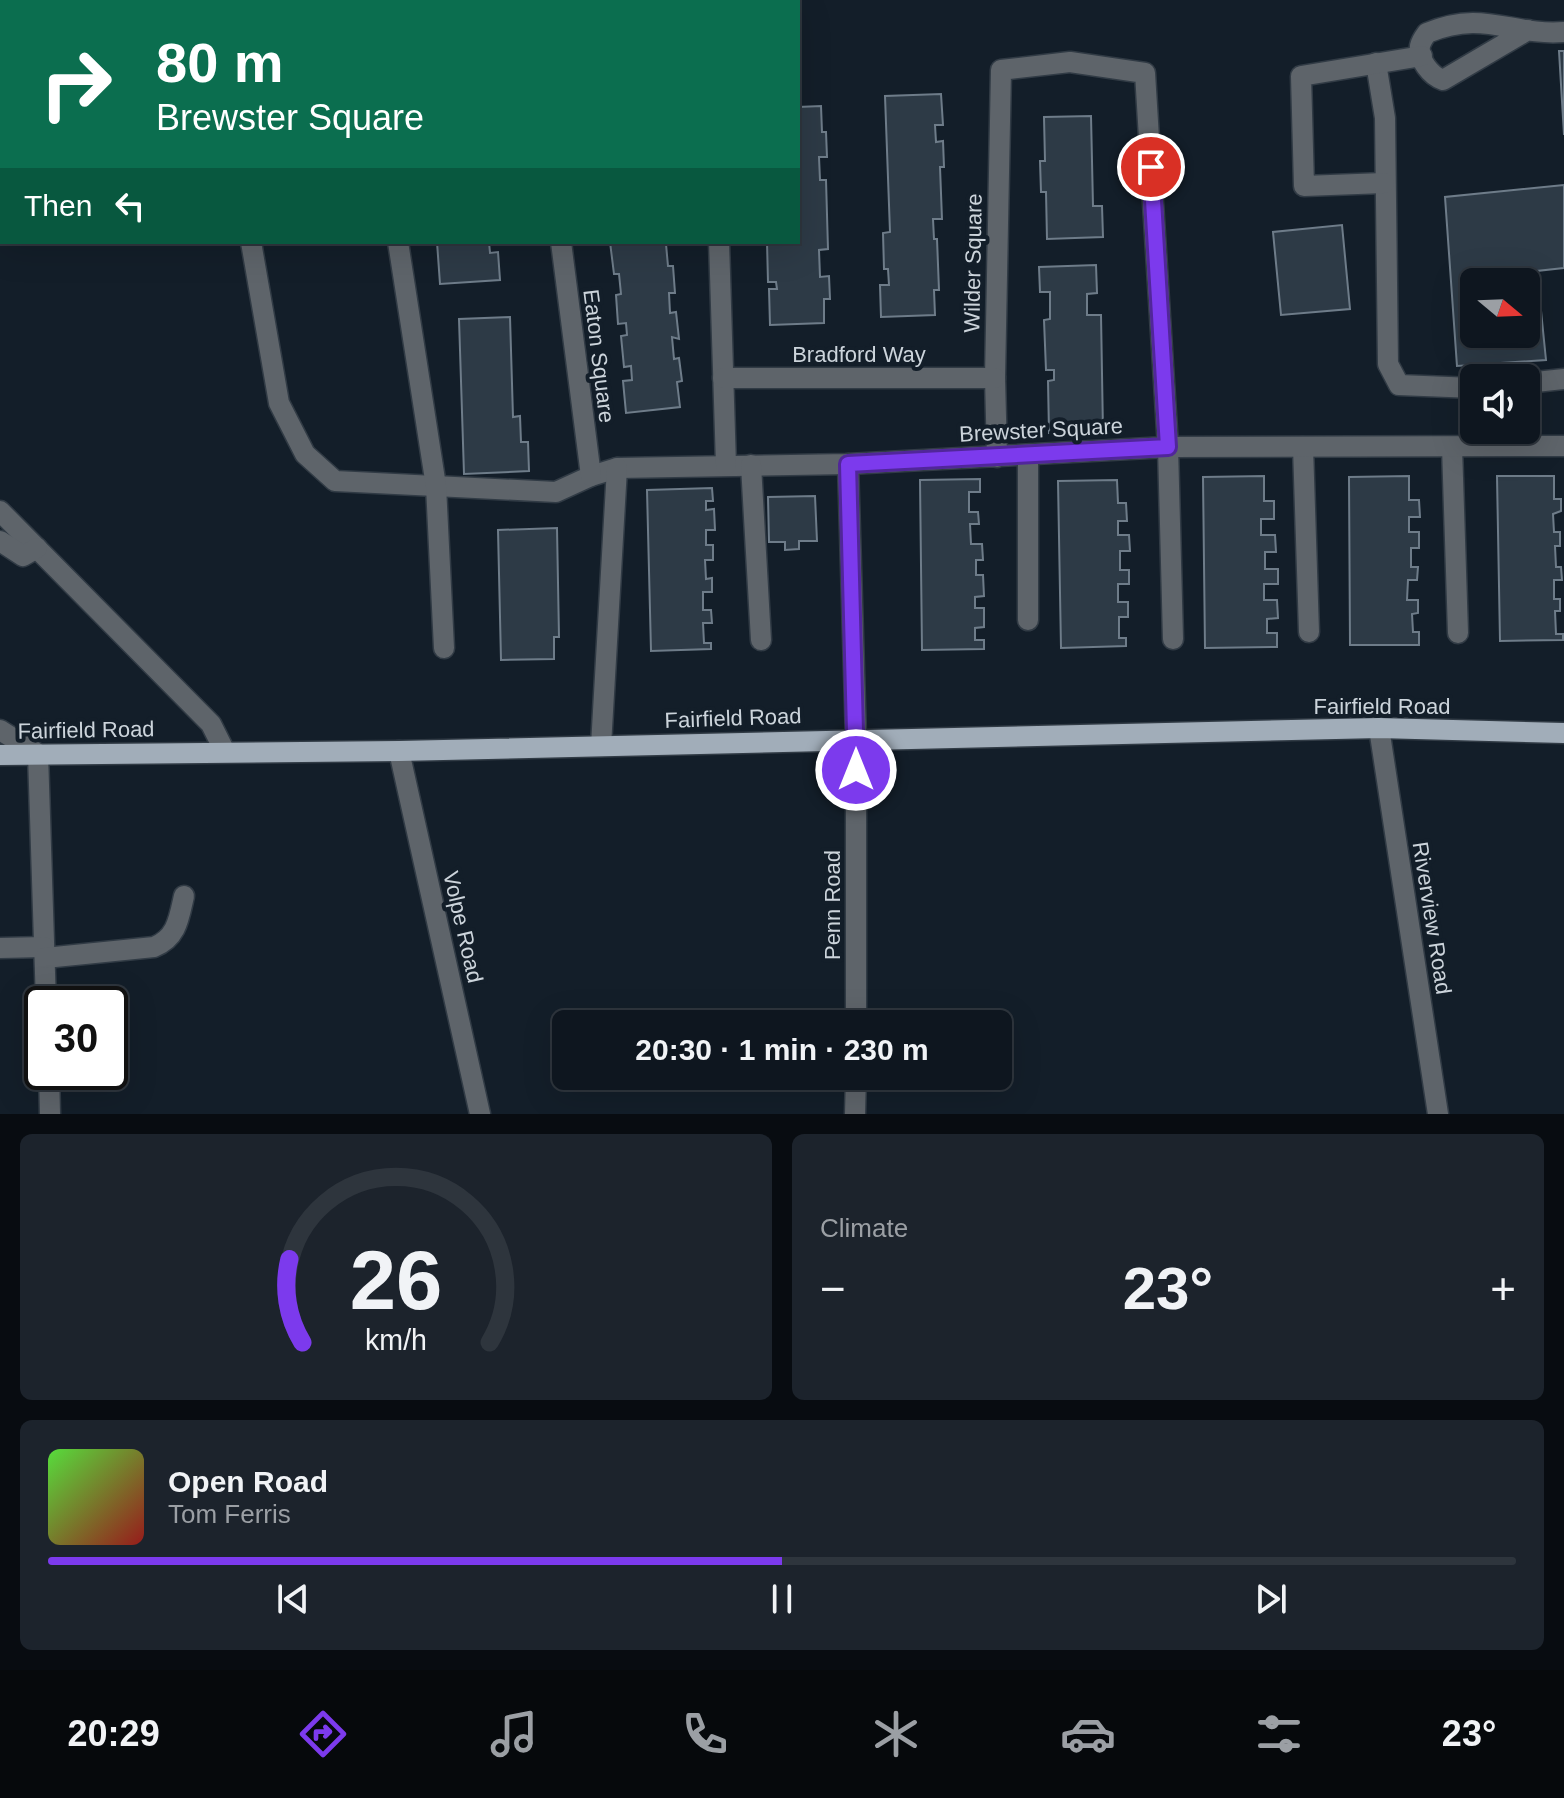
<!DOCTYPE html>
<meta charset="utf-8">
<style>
body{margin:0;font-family:Helvetica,sans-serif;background:#1c232c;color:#f1f3f6;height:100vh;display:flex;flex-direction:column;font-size:30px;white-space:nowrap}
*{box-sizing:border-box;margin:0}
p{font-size:26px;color:#9b9fa4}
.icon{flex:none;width:44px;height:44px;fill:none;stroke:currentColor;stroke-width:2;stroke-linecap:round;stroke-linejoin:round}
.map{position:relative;height:1114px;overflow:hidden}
.panel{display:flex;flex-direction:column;gap:20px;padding:20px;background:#080c11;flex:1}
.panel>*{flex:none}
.guide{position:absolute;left:0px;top:0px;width:800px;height:244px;box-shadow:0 8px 32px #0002,0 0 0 2px #2e353d;background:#0b6e4f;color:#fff;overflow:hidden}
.needle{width:52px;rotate:109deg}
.tools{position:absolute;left:1460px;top:268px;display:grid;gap:16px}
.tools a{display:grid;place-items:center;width:80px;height:80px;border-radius:12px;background:#0e161f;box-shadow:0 8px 32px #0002,0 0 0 2px #2e353d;font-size:40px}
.speed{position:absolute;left:24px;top:986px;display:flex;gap:16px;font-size:40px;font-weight:700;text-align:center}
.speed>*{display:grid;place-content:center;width:104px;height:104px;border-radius:50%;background:#0e161f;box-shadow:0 8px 32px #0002,0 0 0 2px #2e353d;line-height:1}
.speed .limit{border:4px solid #111;border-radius:12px;background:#fff;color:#111}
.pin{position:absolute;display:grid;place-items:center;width:68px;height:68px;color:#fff;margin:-34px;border:4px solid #fff;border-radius:50%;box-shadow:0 2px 8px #0007}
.me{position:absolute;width:88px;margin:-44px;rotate:0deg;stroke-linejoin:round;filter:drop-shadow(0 0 6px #0008)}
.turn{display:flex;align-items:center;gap:28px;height:168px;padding:0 24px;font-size:36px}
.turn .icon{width:104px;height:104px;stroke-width:2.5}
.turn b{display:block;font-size:56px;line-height:68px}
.then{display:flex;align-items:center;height:76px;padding:0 24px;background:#0003;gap:16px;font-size:30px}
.big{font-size:60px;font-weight:700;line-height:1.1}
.panel .widget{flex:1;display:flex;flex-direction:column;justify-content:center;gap:12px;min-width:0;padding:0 28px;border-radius:12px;background:#1c232c}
.panel .dial{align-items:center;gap:0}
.dial svg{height:208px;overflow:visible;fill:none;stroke:#2e353d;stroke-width:7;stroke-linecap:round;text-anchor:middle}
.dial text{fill:#f1f3f6;stroke:none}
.song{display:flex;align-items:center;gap:24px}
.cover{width:96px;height:96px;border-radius:12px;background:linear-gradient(135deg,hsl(110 70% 55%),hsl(0 70% 35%))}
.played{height:8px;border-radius:4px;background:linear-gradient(90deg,#7c3aed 50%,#2e353d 50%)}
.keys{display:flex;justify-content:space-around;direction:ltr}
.heat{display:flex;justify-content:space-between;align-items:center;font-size:44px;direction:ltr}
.panel .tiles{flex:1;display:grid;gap:20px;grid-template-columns:1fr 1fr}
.widget:last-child{grid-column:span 2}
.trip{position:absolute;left:552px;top:1010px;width:460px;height:80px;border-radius:12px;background:#0e161f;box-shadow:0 8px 32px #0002,0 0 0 2px #2e353d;font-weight:700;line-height:80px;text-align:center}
.tab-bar{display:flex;height:128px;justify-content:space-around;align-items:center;background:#06090c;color:#9b9fa4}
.tab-bar .icon{width:56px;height:56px}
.tab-bar .on{color:#7c3aed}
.tab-bar b{font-size:36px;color:#f1f3f6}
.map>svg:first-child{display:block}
.building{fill:#2d3a46;stroke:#6e7c89;stroke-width:2;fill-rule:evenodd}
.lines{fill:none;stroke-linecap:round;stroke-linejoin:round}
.minor-casing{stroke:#313b45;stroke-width:23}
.major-casing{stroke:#313b45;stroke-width:23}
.minor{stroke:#5e646a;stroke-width:20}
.major{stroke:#a1adb9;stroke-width:20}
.route-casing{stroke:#51269a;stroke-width:20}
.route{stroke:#7c3aed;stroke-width:14}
.labels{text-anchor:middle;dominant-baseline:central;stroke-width:8;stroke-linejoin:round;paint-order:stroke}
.street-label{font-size:22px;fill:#ccd4db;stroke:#131e29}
</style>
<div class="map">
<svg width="1564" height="1114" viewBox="0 0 1564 1114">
<rect width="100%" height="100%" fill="#131e29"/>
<g class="building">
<path d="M1559,51H1564V135Z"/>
<path d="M941,94L943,125H935L936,142L943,141L944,167H940L942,219H933L934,239H937L939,290H934L935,315L881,317L880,285H889L888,269H884L883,233L890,232L885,96Z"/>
<path d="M821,106L822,132H826L827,157H819L820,180H826L828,249L819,250L820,277L829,276L830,299H824V323L770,325L769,289H777L776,282H768L767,242H798V107Z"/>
<path d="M1091,116L1093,206H1102L1103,237L1047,239L1046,192H1041L1040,161H1045L1044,117Z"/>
<path d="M1564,185V268L1537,271L1546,360L1457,366L1445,197ZM1474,282H1526V334H1474Z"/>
<path d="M1342,225L1350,309L1281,315L1273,232Z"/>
<path d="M437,242H489L490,253L498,252L500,280L440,284Z"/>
<path d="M610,242H675L666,244L668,266H673L675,293H669L670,313L676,312L679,339L672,337L674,359L679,358L682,381L677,382L680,407L626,413L623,381L632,380L631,366L624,367L621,336L627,335L626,323L618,324L616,295L621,294L619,274H614Z"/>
<path d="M1096,265L1097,293L1087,294V315H1101L1103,432L1049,433L1048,381L1054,380V370H1046L1044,320L1050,319V292H1040L1039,267Z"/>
<path d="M510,317L513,417L520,416L521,442H528L529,471L464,474L459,319Z"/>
<path d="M1264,476V501H1274V519H1261V535H1275L1276,552H1265V569H1278V584H1264V600H1277L1278,618L1267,619V633H1277V647L1205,648L1203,477Z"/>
<path d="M1409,476V500H1419L1420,517H1409V532H1419V548H1411V567H1418L1417,580H1408L1407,600H1418V613L1412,614L1413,632H1419V645H1350L1349,477Z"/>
<path d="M1497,476H1554V499H1561V511L1553,514L1554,532H1560V546H1555L1556,567H1561L1562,580H1554V599H1560V611H1555L1556,634H1563V640L1500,641Z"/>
<path d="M980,479V492H969V512H978L979,524H970L971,544H982L983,560H976V575H983L984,596L975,597V608H984V627L975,628V640H984V649L922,650L920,480Z"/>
<path d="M1117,480L1118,503H1126L1127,521H1118V535H1129L1130,551H1120V570H1129V584H1118V602H1128V617H1119V638H1126V646L1061,648L1058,481Z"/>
<path d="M712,488L713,501H706V510L714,509L715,530H706V545H713V560H705L706,579L712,578V592H703V610H711L712,623H703L704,643H711V649L651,651L647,490Z"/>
<path d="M815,496L817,541H799V549L785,550V542H769L768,497Z"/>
<path d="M557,528L559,637H554V659L501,660L498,530Z"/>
</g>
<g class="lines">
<defs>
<g id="minor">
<path d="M1528,30L1443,80C1431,76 1418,60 1420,46C1421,41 1424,37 1427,33C1484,9 1511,36 1564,32"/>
<path d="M1376,63L1385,118L1388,364L1399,385L1474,388"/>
<path d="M1384,183L1304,186L1301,76L1422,56"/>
<path d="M251,242L279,403L305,454L335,481L556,492L591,476L617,468L848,464L1168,447L1145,73L1070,62L1001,70L995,378L997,457"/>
<path d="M398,242L436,486L444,648"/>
<path d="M561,242L591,476"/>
<path d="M719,242L726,465"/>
<path d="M723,378H995"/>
<path d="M1526,383L1564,379"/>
<path d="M1303,447L1309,632"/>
<path d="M1452,447L1458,633"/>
<path d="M848,464L856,739V1024"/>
<path d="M751,465L761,640"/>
<path d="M0,511L211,724L225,752"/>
<path d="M0,541L23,556L37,548"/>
<path d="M1028,620V455"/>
<path d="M1173,639L1168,447L1564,446"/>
<path d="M1379,728L1438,1114"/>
<path d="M0,730L38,754L46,1004"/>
<path d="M601,746L617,468"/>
<path d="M399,751L480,1114"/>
<path d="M0,948L44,947"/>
<path d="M45,958L154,947C177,938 179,918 184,896"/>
<path d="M49,1072L50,1114"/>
<path d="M855,1114L856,1076"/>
</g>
<path id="major" d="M0,755L399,751L1379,728L1564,733"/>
</defs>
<use href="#minor" class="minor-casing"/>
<use href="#major" class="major-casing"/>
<use href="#minor" class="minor"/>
<use href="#major" class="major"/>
</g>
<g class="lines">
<defs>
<path id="route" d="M856,770L848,464L1168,447L1151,167"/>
</defs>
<use href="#route" class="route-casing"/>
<use href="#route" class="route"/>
</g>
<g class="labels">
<g class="street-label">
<text transform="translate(973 263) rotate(-89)">Wilder Square</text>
<text x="859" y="354">Bradford Way</text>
<text transform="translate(599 356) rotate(83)">Eaton Square</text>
<text transform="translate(1041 430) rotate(-3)">Brewster Square</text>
<text x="1382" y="706">Fairfield Road</text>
<text transform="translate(733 718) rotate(-2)">Fairfield Road</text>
<text transform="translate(86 730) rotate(-1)">Fairfield Road</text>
<text transform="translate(832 905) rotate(-90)">Penn Road</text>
<text transform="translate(1432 918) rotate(81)">Riverview Road</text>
<text transform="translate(463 927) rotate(77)">Volpe Road</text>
</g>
</g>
</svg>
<div class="tools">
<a><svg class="needle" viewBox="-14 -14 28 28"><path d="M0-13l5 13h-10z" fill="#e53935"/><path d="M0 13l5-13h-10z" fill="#9b9fa4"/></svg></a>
<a><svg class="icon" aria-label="sound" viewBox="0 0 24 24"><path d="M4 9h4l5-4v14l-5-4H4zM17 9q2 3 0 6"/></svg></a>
</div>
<div class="speed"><div class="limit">30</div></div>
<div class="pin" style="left:1151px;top:167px;background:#d93025"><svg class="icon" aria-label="arrive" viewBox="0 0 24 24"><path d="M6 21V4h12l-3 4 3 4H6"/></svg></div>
<svg class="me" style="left:856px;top:770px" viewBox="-20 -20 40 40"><circle r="17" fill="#7c3aed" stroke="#fff" stroke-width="3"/><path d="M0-11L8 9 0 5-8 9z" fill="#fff"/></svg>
<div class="trip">20:30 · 1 min · 230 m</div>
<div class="guide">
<div class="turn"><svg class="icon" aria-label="right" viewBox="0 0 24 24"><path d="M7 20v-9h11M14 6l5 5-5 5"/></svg><div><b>80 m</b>Brewster Square</div></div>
<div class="then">Then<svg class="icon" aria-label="left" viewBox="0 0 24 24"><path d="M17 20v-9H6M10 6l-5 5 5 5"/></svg></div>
</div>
</div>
<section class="panel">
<div class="tiles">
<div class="widget dial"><svg viewBox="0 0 100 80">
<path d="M14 69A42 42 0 1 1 86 69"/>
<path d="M14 69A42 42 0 0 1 9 37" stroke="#7c3aed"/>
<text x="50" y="56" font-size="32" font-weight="700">26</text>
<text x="50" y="72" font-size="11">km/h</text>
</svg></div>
<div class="widget"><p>Climate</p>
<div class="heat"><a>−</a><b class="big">23°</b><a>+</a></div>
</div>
<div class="widget">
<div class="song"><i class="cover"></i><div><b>Open Road</b><p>Tom Ferris</p></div></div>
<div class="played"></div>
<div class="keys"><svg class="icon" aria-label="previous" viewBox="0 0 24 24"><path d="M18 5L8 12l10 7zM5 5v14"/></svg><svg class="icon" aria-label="pause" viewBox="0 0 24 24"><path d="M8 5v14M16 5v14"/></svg><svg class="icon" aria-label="next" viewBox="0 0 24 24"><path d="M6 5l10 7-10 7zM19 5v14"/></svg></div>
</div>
</div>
</section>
<nav class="tab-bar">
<b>20:29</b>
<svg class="icon on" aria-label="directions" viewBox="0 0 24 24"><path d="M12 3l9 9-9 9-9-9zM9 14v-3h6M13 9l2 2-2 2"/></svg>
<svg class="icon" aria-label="music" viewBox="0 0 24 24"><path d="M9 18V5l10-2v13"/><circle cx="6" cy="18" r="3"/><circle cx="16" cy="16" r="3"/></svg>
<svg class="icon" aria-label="phone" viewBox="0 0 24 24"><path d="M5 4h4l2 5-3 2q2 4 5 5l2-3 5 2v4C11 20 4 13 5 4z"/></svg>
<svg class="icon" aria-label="climate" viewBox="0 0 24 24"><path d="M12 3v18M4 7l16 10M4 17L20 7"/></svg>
<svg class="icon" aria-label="car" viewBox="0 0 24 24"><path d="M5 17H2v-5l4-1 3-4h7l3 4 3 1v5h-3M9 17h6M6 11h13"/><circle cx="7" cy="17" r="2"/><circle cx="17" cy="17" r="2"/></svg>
<svg class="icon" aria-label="filters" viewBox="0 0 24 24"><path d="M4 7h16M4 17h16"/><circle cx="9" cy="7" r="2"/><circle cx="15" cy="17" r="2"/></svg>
<b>23°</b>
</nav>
